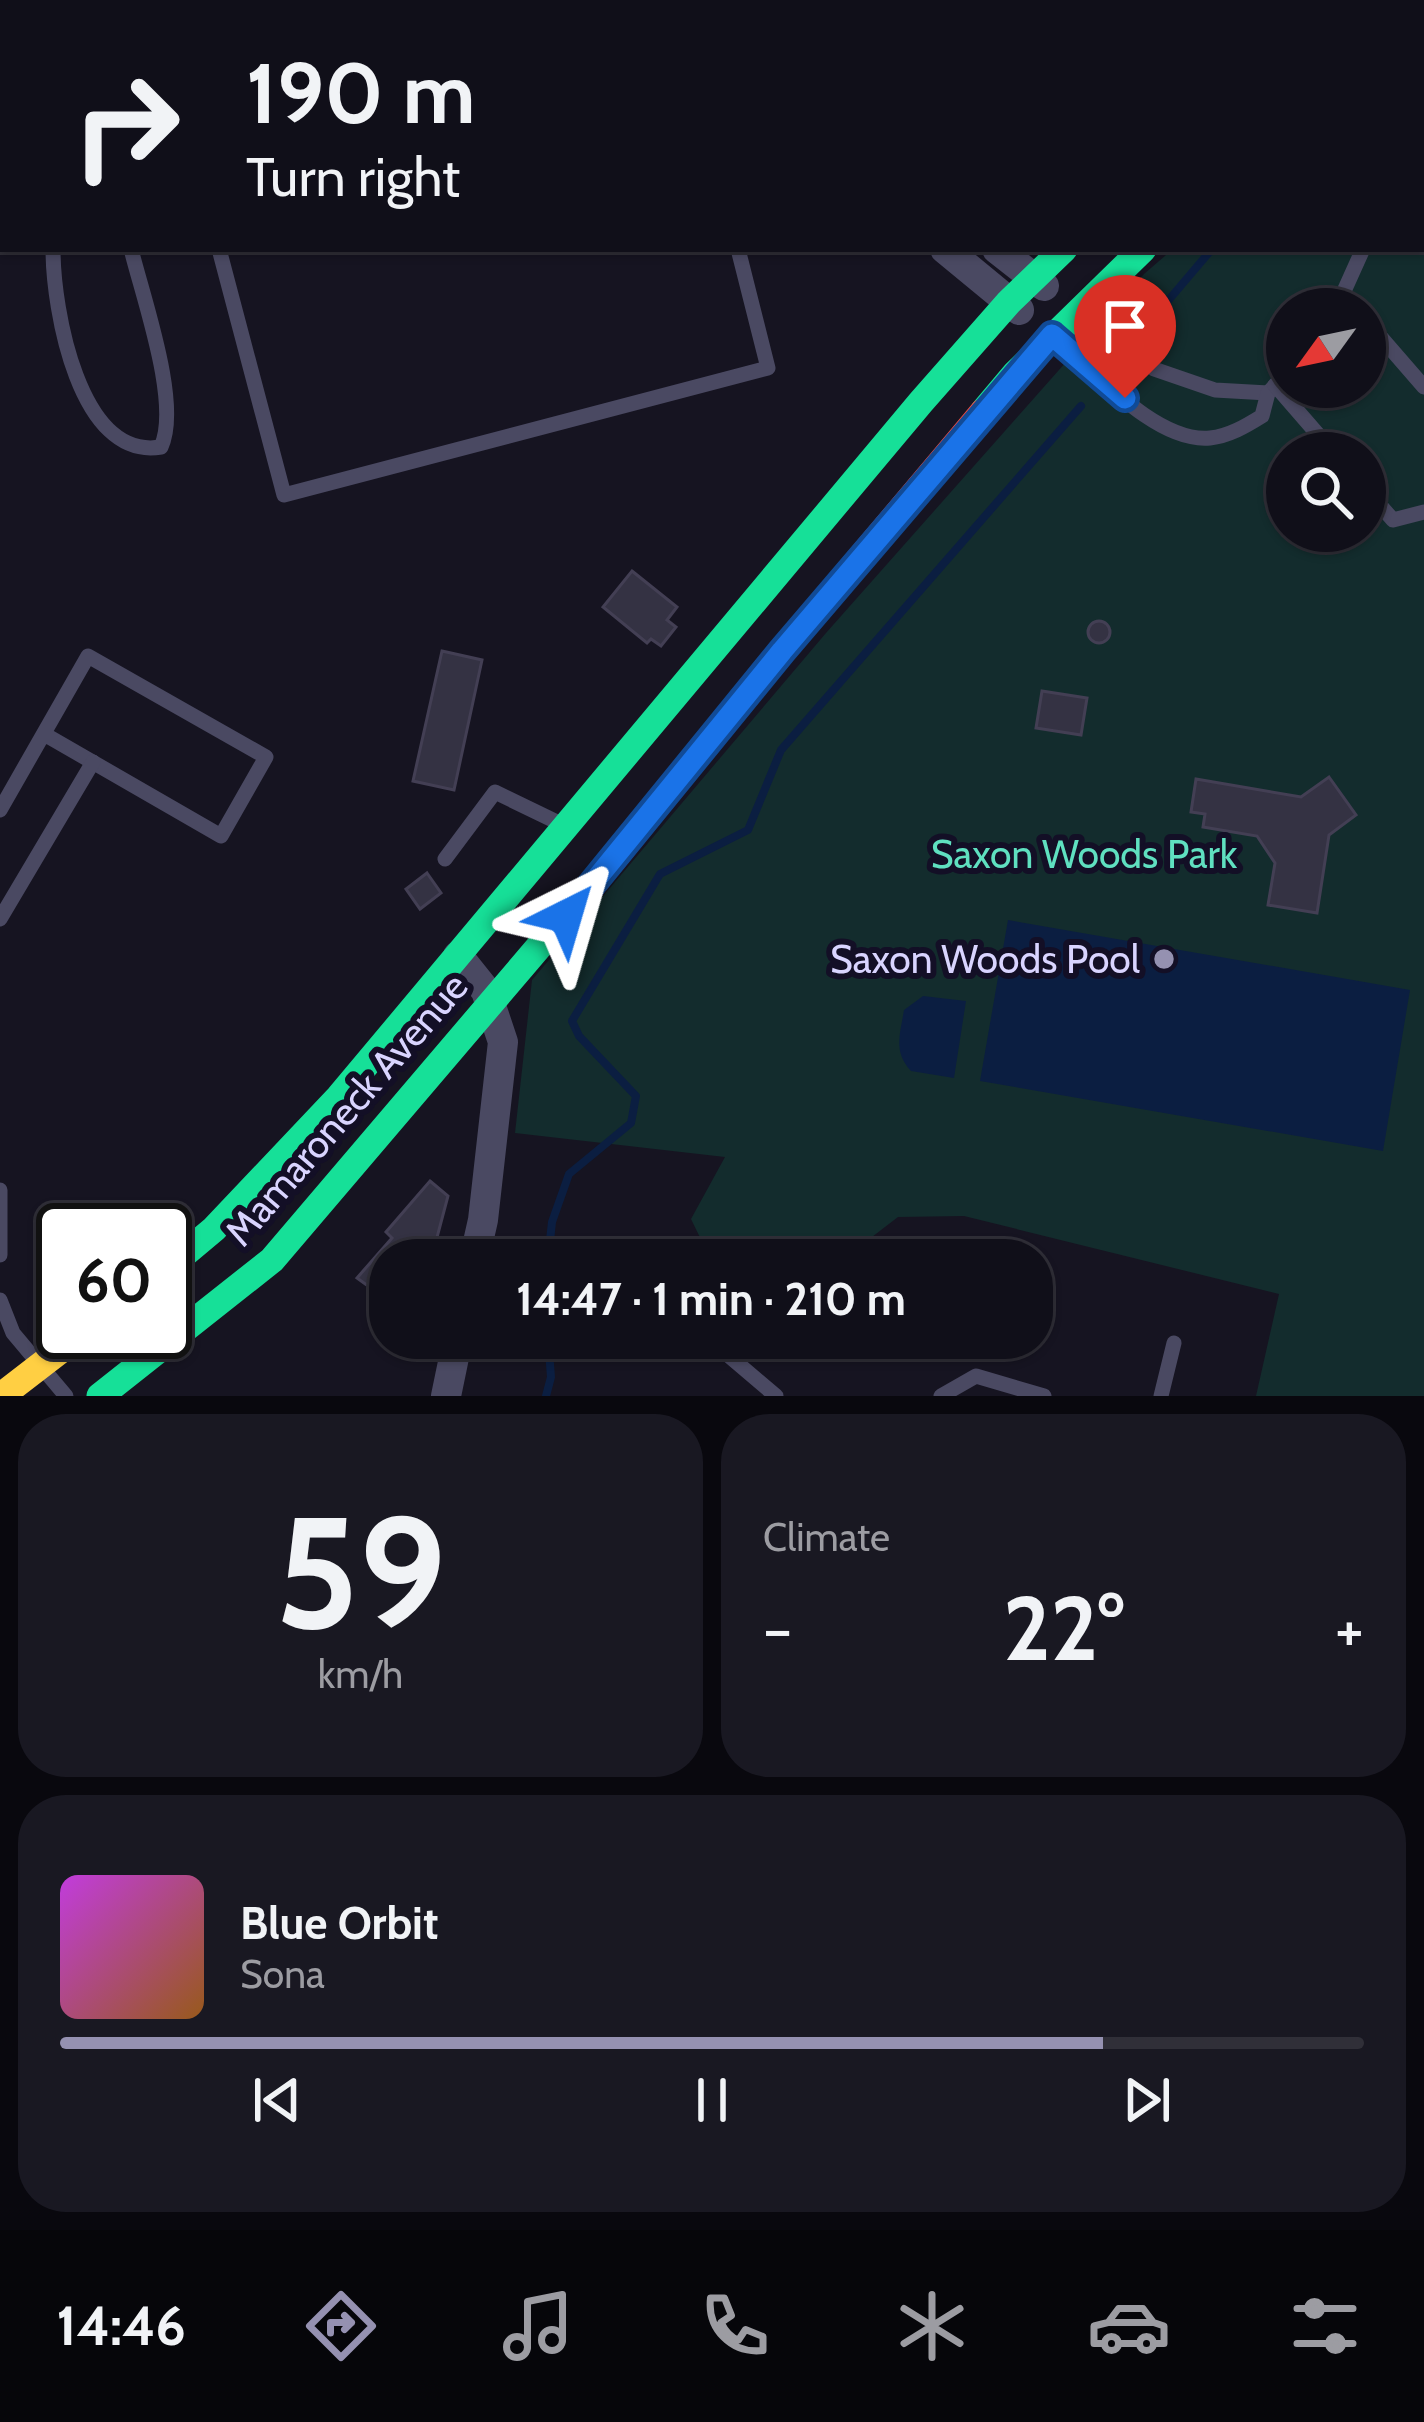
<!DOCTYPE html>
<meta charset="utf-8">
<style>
body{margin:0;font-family:Cabin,sans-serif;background:#191822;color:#f1f3f6;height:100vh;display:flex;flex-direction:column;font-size:45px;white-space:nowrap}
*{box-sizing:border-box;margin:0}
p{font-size:39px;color:#9c9ca2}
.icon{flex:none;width:66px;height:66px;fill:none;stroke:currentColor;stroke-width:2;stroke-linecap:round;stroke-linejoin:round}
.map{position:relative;height:1396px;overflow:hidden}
.details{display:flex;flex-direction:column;gap:18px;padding:18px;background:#09080e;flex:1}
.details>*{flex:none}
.top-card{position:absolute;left:0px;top:0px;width:1425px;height:252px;box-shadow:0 3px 9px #0004,0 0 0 3px #302f38;background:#100f19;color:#f1f3f6;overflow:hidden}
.needle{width:78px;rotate:237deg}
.tools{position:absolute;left:1266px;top:288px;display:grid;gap:24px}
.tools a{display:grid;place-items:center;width:120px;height:120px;border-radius:50%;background:#100f19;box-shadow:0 3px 9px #0004,0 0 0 3px #302f38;font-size:60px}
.speed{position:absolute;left:36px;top:1203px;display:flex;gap:24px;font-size:60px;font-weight:700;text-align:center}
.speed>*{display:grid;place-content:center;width:156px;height:156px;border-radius:50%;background:#100f19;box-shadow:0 3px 9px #0004,0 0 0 3px #302f38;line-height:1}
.speed .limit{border:6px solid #111;border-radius:18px;background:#fff;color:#111}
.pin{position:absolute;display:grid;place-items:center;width:102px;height:102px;color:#fff;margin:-123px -51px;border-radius:50% 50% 50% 0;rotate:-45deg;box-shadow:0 0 12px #0007}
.pin .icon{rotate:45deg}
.me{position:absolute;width:132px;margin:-66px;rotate:40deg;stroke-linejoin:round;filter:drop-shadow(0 0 9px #0008)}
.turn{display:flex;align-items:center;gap:42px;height:252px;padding:0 48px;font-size:54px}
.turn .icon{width:156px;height:156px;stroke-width:2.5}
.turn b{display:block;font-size:84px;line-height:102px}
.big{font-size:90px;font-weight:700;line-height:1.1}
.details .widget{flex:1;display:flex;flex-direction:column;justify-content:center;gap:18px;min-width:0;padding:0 42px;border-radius:48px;background:#191822}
.details .dial{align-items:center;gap:0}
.dial b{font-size:156px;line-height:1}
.song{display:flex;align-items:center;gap:36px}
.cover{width:144px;height:144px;border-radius:18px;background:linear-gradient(135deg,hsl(290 70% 55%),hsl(30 70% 35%))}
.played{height:12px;border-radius:6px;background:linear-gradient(90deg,#9591b1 80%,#302f38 80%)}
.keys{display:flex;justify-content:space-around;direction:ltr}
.heat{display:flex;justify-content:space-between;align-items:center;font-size:66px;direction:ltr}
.details .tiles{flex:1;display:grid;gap:18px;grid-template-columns:1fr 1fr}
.widget:last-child{grid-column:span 2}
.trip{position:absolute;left:369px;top:1239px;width:684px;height:120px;border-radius:48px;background:#100f19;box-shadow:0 3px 9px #0004,0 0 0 3px #302f38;font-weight:700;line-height:120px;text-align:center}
.tabs{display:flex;height:192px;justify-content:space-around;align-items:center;background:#06060a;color:#9c9ca2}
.tabs .icon{width:84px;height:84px}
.tabs .current{color:#9591b1}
.tabs b{font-size:54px;color:#f1f3f6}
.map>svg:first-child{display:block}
.green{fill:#132c2d;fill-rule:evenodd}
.water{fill:#0b1e41}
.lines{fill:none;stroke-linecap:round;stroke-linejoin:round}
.stream{stroke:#0b1e41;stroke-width:8}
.building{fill:#343243;stroke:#433f54;stroke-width:3}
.lane{stroke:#4a4962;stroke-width:15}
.street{stroke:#4a4962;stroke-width:30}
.fast{stroke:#16e098;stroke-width:27}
.slow{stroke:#ffcf43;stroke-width:27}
.jam{stroke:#f24e42;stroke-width:27}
.route-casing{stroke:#114b97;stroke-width:30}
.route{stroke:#1a73e8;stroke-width:21}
.poi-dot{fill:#9591b1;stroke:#130f26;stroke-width:4.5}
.labels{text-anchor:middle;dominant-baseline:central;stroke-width:12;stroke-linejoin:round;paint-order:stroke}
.park-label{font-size:39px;fill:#5fe0c0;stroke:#130f26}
.poi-label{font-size:39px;fill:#d9d4ff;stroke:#130f26;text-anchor:end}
.street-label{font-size:39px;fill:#d9d4ff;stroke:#130f26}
</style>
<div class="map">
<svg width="1424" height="1396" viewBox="0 0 1424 1396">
<rect width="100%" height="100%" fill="#161421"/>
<path class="green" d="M1424,28V1396H1256L1279,1294L964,1216L898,1217L842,1260H711L691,1219L725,1157L515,1133L532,980L826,633L1144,274L1173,249H1422ZM1287,309H1365V387H1287ZM1287,453H1365V531H1287Z"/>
<g class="water">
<path d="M1008,920L1410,990L1383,1151L980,1081Z"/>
<path d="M923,996L966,1001L954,1078L911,1071C893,1051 900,1035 904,1010Z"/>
</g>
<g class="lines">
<g class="stream">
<path d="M1422,74L1424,73"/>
<path d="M1150,322L1212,249"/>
<path d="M548,1259L552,1222L569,1174L631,1123L636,1096L579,1036L572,1021L660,874L748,830L781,750L1081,406"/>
<path d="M546,1396L551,1377L548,1338"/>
</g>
</g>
<g class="building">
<path d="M350,0H593V3H351Z"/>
<path d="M632,571L677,607L667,620L676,627L661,646L651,639L647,643L603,607Z"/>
<circle cx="1099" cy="632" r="11"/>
<path d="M442,651L482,660L454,790L413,781Z"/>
<path d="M1042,691L1087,698L1081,735L1036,728Z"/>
<path d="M1329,777L1356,815L1329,835L1317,913L1268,905L1275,863L1257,836L1203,827L1205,814L1191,812L1196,779L1301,797Z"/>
<path d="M427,873L441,893L420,909L406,889Z"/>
<path d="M430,1181L448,1196L431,1260H390L389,1301L357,1278L392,1238L386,1232Z"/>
</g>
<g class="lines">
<g class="lane">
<path d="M305,0L306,3"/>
<path d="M178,3L179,0"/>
<path d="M1422,195L1424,193"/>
<path d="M53,249C53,309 79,461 161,447C181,404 143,298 131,249"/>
<path d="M219,249L284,495L768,368L738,249"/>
<path d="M1343,294L1357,309"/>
<path d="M1336,309L1363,249"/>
<path d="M1089,317L1154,369L1215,390L1268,393"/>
<path d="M1365,319L1424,387"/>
<path d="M1061,343C1098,375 1158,443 1210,438C1229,436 1246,426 1262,416L1268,393L1287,373"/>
<path d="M1275,385L1334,453"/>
<path d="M1365,488L1393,520L1424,512"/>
<path d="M0,810L88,656L266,757L221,836L44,734"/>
<path d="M445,859L495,792L559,823"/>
<path d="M0,919L93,762"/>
<path d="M0,1190V1255"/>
<path d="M476,1250L552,1260"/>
<path d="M0,1300L13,1333L66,1396"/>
<path d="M708,1338L776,1396"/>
<path d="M941,1396L976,1376L1044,1396"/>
<path d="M1161,1396L1174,1343"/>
</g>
<g class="street">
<path d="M843,0V3"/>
<path d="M945,249L1019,310"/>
<path d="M997,249L1044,286"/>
<path d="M458,956L486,991L503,1042L483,1220L474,1260"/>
<path d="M446,1396L458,1338"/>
</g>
<g class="fast">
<path d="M1339,3L1343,0"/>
<path d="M983,412L1015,374L1143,249"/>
<path d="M165,1270L214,1229L339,1097L921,402L1009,302L1064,249"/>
<path d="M100,1396L272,1260L612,861"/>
</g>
<g class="slow">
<path d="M1422,5L1424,4"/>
<path d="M1,1396L84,1332"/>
</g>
<path class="jam" d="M612,861L782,651L983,412"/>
</g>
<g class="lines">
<defs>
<path id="route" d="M566,916L782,651L1052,335L1125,398"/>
</defs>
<use href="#route" class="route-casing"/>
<use href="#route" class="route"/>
</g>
<circle class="poi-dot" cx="1164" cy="959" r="12"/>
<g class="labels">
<g class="park-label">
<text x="1084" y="854">Saxon Woods Park</text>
</g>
<g class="poi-label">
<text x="1140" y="959">Saxon Woods Pool</text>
</g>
<g class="street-label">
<text transform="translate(346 1109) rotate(-49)">Mamaroneck Avenue</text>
</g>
</g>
</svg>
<div class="tools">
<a><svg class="needle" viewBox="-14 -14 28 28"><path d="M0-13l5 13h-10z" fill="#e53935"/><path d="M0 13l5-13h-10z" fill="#9c9ca2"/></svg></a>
<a><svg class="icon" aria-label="search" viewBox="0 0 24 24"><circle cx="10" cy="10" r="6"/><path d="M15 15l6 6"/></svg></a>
</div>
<div class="speed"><div class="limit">60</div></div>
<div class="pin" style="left:1125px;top:398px;background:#d93025"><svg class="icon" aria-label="arrive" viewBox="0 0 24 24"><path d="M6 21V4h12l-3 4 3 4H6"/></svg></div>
<svg class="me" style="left:566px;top:916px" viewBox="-20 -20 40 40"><path d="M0-17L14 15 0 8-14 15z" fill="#1a73e8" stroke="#fff" stroke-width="4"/></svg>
<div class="trip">14:47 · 1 min · 210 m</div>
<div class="top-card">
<div class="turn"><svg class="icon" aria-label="right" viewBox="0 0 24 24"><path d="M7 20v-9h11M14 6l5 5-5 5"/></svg><div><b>190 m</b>Turn right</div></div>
</div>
</div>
<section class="details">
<div class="tiles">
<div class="widget dial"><b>59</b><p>km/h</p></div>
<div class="widget"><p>Climate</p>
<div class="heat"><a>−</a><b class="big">22°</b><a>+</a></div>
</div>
<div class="widget">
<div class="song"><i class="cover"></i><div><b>Blue Orbit</b><p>Sona</p></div></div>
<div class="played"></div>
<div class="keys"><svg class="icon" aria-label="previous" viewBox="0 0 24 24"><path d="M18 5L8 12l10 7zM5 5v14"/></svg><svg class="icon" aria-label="pause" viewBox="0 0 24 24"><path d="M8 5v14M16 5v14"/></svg><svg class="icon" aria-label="next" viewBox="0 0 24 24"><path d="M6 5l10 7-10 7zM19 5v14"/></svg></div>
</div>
</div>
</section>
<nav class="tabs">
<b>14:46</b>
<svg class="icon current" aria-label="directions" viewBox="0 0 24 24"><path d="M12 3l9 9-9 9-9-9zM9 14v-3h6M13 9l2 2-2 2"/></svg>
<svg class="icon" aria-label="music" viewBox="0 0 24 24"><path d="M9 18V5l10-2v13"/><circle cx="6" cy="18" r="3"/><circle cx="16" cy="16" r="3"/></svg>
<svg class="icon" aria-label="phone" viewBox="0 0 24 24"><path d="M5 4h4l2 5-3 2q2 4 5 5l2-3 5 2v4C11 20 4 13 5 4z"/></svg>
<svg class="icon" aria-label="climate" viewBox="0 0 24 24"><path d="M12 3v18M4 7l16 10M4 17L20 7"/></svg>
<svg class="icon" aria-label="car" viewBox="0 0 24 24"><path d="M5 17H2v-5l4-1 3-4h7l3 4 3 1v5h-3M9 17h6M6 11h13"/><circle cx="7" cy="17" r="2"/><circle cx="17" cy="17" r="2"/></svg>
<svg class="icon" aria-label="filters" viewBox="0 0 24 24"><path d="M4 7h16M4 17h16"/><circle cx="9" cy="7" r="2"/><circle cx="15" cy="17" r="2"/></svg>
</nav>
